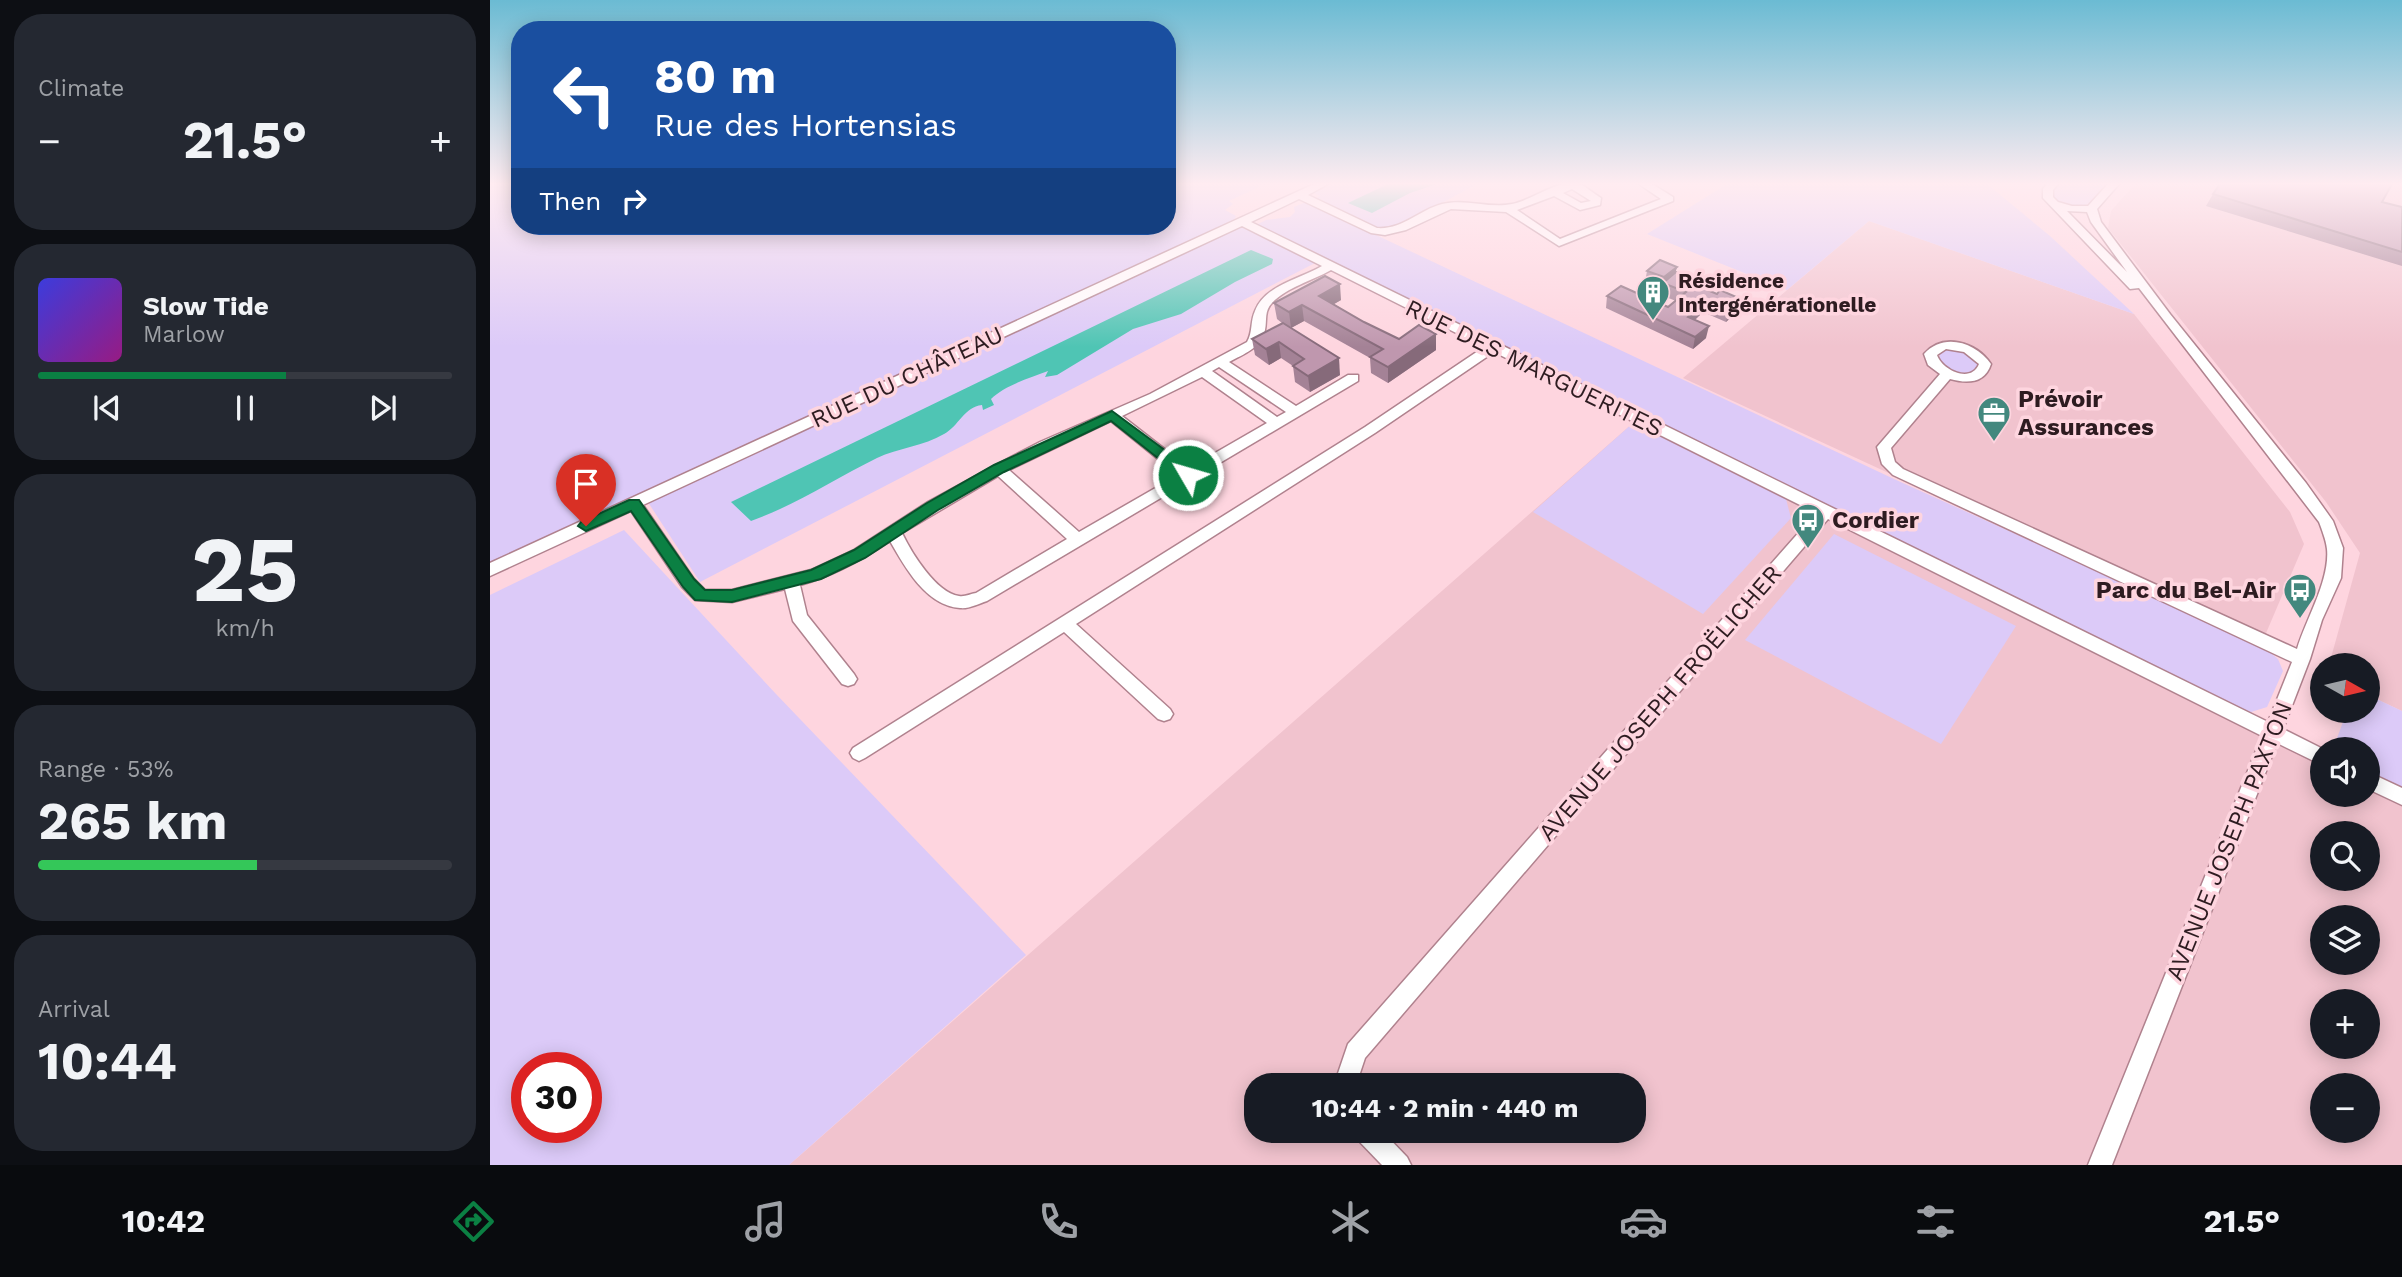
<!DOCTYPE html>
<meta charset="utf-8">
<style>
body{margin:0;font-family:"Work Sans",sans-serif;background:#242831;color:#f1f3f6;height:100vh;display:flex;flex-direction:column;font-size:26px;white-space:nowrap}
*{box-sizing:border-box;margin:0}
p{font-size:23px;color:#9ea1a6}
.icon{flex:none;width:38px;height:38px;fill:none;stroke:currentColor;stroke-width:2;stroke-linecap:round;stroke-linejoin:round}
.map{position:relative;flex:1;overflow:hidden}
.details{display:flex;flex-direction:column;gap:14px;padding:14px;background:#0d0f14;width:490px}
.details>*{flex:none}
.hud{position:absolute;left:21px;top:21px;width:665px;height:214px;border-radius:28px;box-shadow:0 4px 18px #0003;background:#1a4fa0;color:#fff;overflow:hidden}
.needle{width:46px;rotate:98deg}
.tools{position:absolute;left:1820px;top:653px;display:grid;gap:14px}
.tools a{display:grid;place-items:center;width:70px;height:70px;border-radius:50%;background:#171b24;box-shadow:0 4px 18px #0003;font-size:35px}
.speed{position:absolute;left:21px;top:1052px;display:flex;gap:14px;font-size:35px;font-weight:700;text-align:center}
.speed>*{display:grid;place-content:center;width:91px;height:91px;border-radius:50%;background:#171b24;box-shadow:0 4px 18px #0003;line-height:1}
.speed .limit{border:10px solid #d22;background:#fff;color:#111}
.pin{position:absolute;display:grid;place-items:center;width:60px;height:60px;color:#fff;margin:-72px -30px;border-radius:50% 50% 50% 0;rotate:-45deg;box-shadow:0 0 7px #0007}
.pin .icon{rotate:45deg}
.me{position:absolute;width:77px;margin:-38px;rotate:308deg;stroke-linejoin:round;filter:drop-shadow(0 0 5px #0008)}
.turn{display:flex;align-items:center;gap:24px;height:147px;padding:0 28px;font-size:32px}
.turn .icon{width:91px;height:91px;stroke-width:2.5}
.turn b{display:block;font-size:49px;line-height:60px}
.then{display:flex;align-items:center;height:66px;padding:0 28px;background:#0003;gap:14px;font-size:26px}
.big{font-size:52px;font-weight:700;line-height:1.1}
.details .card{flex:1;display:flex;flex-direction:column;justify-content:center;gap:10px;min-width:0;padding:0 24px;border-radius:28px;background:#242831}
.details .dial{align-items:center;gap:0}
.dial b{font-size:91px;line-height:1}
.song{display:flex;align-items:center;gap:21px}
.cover{width:84px;height:84px;border-radius:10px;background:linear-gradient(135deg,hsl(240 70% 55%),hsl(310 70% 35%))}
.played{height:7px;border-radius:4px;background:linear-gradient(90deg,#0b8043 60%,#363941 60%)}
.keys{display:flex;justify-content:space-around;direction:ltr}
.heat{display:flex;justify-content:space-between;align-items:center;font-size:38px;direction:ltr}
.charge{height:10px;border-radius:5px;background:linear-gradient(90deg,#34c759 53%,#363941 0)}
.trip{position:absolute;left:754px;top:1073px;width:402px;height:70px;border-radius:28px;background:#171b24;box-shadow:0 4px 18px #0003;font-weight:700;line-height:70px;text-align:center}
.dock{display:flex;height:112px;justify-content:space-around;align-items:center;background:#090b0e;color:#9ea1a6}
.dock .icon{width:49px;height:49px}
.dock .selected{color:#0b8043}
.dock b{font-size:32px;color:#f1f3f6}
main{display:flex;flex:1;min-height:0}
.map>svg:first-child{display:block}
.built{fill:#f1c3ce;fill-rule:evenodd}
.green{fill:#dccaf8;fill-rule:evenodd}
.water{fill:#4fc5b4}
.lines{fill:none;stroke-linecap:round;stroke-linejoin:round}
.minor-casing{stroke:#b0828e;stroke-width:3}
.minor{fill:#fff;fill-rule:evenodd}
.wall{fill:#a48296}
.shaded-wall{fill:#866a7a}
.building{fill:#bf97ae;stroke:#866a7a;stroke-width:2}
.route{fill:#0b8043;stroke:#07532c;stroke-width:2}
.labels{text-anchor:middle;dominant-baseline:central;stroke-width:7;stroke-linejoin:round;paint-order:stroke}
.far-poi-label{font-size:21px;font-weight:bold;fill:#2e1c21;stroke:#fed5df;text-anchor:start}
.street-label{font-size:24px;fill:#2e1c21;stroke:#fed5df}
.poi-label{font-size:24px;font-weight:bold;fill:#2e1c21;stroke:#fed5df;text-anchor:start}
</style>
<main>
<section class="details">
<div class="card"><p>Climate</p>
<div class="heat"><a>−</a><b class="big">21.5°</b><a>+</a></div>
</div>
<div class="card">
<div class="song"><i class="cover"></i><div><b>Slow Tide</b><p>Marlow</p></div></div>
<div class="played"></div>
<div class="keys"><svg class="icon" aria-label="previous" viewBox="0 0 24 24"><path d="M18 5L8 12l10 7zM5 5v14"/></svg><svg class="icon" aria-label="pause" viewBox="0 0 24 24"><path d="M8 5v14M16 5v14"/></svg><svg class="icon" aria-label="next" viewBox="0 0 24 24"><path d="M6 5l10 7-10 7zM19 5v14"/></svg></div>
</div>
<div class="card dial"><b>25</b><p>km/h</p></div>
<div class="card"><p>Range · 53%</p><b class="big">265 km</b><div class="charge"></div></div>
<div class="card"><p>Arrival</p><b class="big">10:44</b></div>
</section>
<div class="map">
<svg width="1912" height="1165" viewBox="0 0 1912 1165">
<rect width="100%" height="100%" fill="#fed5df"/>
<g class="built">
<path d="M1645,184H1912V711L1878,695V665H1839L1870,553L1836,502L1618,228L1621,211Z"/>
<path d="M1379,221L1644,314L1800,512L1814,544L1771,645L1193,378Z"/>
<path d="M1143,423L1832,763V794H1878V785L1912,801V1165H299ZM1832,833H1878V878H1832ZM1832,917H1878V962H1832ZM1832,1001H1878V1046H1832ZM766,1085H1144V1130H766ZM1832,1085H1878V1130H1832Z"/>
</g>
<g class="green">
<path d="M0,184H30V226H677V184H775L739,201L743,204L735,210L746,216L744,220L752,226L825,263L210,582L152,493L146,499L0,563Z"/>
<path d="M839,184H987L901,230L893,231L823,200L830,196L823,192Z"/>
<path d="M1237,184H1497L1560,236L1644,314L1379,221L1297,290L1157,234Z"/>
<path d="M1570,184H1618C1600,205 1591,215 1564,199L1561,194Z"/>
<path d="M816,202L1404,479L1771,645L1788,659L1793,671L1777,707L1761,712L1736,705L830,259L833,256L811,246L807,248L766,225L776,220L800,217L805,212L804,207Z"/>
<path d="M1457,350L1473,351L1488,363V369C1474,377 1459,372 1449,360L1450,354Z"/>
<path d="M1143,423L1296,499L1301,518L1213,614L1043,512Z"/>
<path d="M134,530L286,694L536,955L299,1165H0V595ZM37,1068H96V1127H37Z"/>
<path d="M1344,534L1526,626L1451,744L1255,640Z"/>
<path d="M1878,695L1912,711V789L1878,772V749H1843L1857,711L1878,710Z"/>
</g>
<g class="water">
<path d="M898,184H947L920,193L882,213L858,203Z"/>
<path d="M761,250L783,259L782,264L745,282L691,314L643,329L567,375L555,377L558,371C540,378 515,385 501,399L504,405L493,410L492,405C474,407 469,426 454,434C434,446 408,448 387,458C344,479 306,505 261,521L241,502Z"/>
</g>
<g class="lines">
<defs>
<g id="minor">
<path d="M824,184H838L818,195L887,228C912,230 929,210 952,204C976,198 999,209 1022,204C1043,200 1067,179 1089,184C1094,185 1104,194 1111,198L1110,205L1090,210L1064,196L1027,210L1070,239L1171,199L1149,184H1162L1183,197V201L1069,246L1016,212L961,209L916,230L895,235L881,233L809,199L761,222L1778,722L1802,662L1403,475L1392,464L1387,447L1450,374L1438,365L1434,354C1453,332 1486,342 1501,364C1495,383 1478,384 1460,379L1401,448L1405,462L1413,469L1807,649C1816,619 1840,580 1837,549C1836,540 1832,530 1829,522L1649,288L1640,289L1553,198V189L1557,184H1568L1563,190V197L1568,202L1582,206H1598L1618,184H1629L1607,209L1611,222L1680,314L1816,483L1843,521L1853,548L1851,578L1832,620L1820,659L1793,729L1833,749L1832,765L1787,743L1622,1165H1598L1772,736L1338,519L875,1058L866,1085H844L858,1044L1326,513L1004,352L885,433L586,624L680,709L683,714L680,719L674,721L668,719L574,632L375,758L369,761L363,758L360,753L363,748L875,427L994,347L841,270C822,281 797,287 782,303C774,311 777,320 775,330C771,348 754,354 739,362L806,406L858,375H868V381L497,601C488,604 479,609 470,608C436,606 415,567 400,541C372,560 343,576 310,585L317,615L364,674L367,679L364,684L358,686L352,684L303,621L295,589L242,602L205,600L192,587L141,511L0,576V563ZM1082,189L1101,201L1091,203L1073,193ZM1577,211L1597,212L1601,222L1637,272ZM752,226L832,266C810,279 775,285 765,311C760,322 763,332 757,342L660,394L550,442L504,466L438,502L364,550L321,570L242,590H215L204,579L153,505ZM1456,349L1474,352L1489,364C1481,384 1452,370 1447,355ZM729,367L796,412L787,417L722,371ZM712,377L777,423L699,468L632,416ZM621,421L688,475L589,532L519,470ZM508,476L577,539L486,593C480,594 475,597 469,596C446,593 421,552 412,533Z"/>
<path d="M1878,772L1912,788V805L1878,789Z"/>
<path d="M863,1130H891L917,1157L921,1165H892L866,1138Z"/>
</g>
</defs>
<use href="#minor" class="minor-casing"/>
<use href="#minor" class="minor"/>
</g>
<g class="wall">
<path d="M1723,194L1892,202L1912,207V266L1716,206Z"/>
<path d="M1187,267L1185,273L1204,280L1203,284L1227,294L1251,299L1248,311L1236,322L1213,312L1205,320L1216,338L1203,349L1116,308L1117,296L1178,307L1186,301L1171,295L1172,289L1155,282L1157,271Z"/>
<path d="M851,300L844,304L874,322L909,339L946,350L898,383L881,373L880,358L814,321L801,328L850,375L820,392L805,382L803,366L791,358L779,365L765,355L762,339L792,323L787,319L784,303Z"/>
</g>
<g class="shaded-wall">
<path d="M1187,267L1184,278L1173,283L1172,289L1174,277Z"/>
<path d="M850,284L851,300L830,312L829,296Z"/>
<path d="M1251,299L1248,311L1236,322L1239,310Z"/>
<path d="M1216,300L1213,312L1195,329L1198,317Z"/>
<path d="M812,305L814,321L801,328L799,312Z"/>
<path d="M1219,326L1216,338L1203,349L1205,337Z"/>
<path d="M946,334V350L898,383V367Z"/>
<path d="M789,342L791,358L779,365L776,349Z"/>
<path d="M849,358L850,375L820,392L818,376Z"/>
</g>
<g class="building">
<path d="M1730,184H1902L1892,202L1912,207V252L1723,194Z"/>
<path d="M1170,260L1187,267L1174,277L1157,271Z"/>
<path d="M1186,272L1204,280L1200,283L1227,294L1230,290L1251,299L1239,310L1216,300L1198,317L1219,326L1205,337L1117,296L1131,286L1178,307L1196,292L1173,283Z"/>
<path d="M835,276L850,284L829,296L874,322L909,339L929,325L946,334L898,367L880,357L893,349L812,305L799,312L784,303Z"/>
<path d="M793,323L849,358L818,376L803,366L814,359L789,342L776,349L762,339Z"/>
</g>
<linearGradient id="sky" x2="0" y2="1"><stop stop-color="#6bbbd3"/><stop offset="0.53" stop-color="#ffecf1"/><stop offset="1" stop-color="#ffecf1" stop-opacity="0"/></linearGradient>
<rect width="1912" height="347" fill="url(#sky)"/>
<path class="route" d="M622,411L703,471L705,475L703,478H693L621,421L514,472L448,510L375,558L331,579L242,602L205,600L193,587L141,511L96,531L88,526L91,522L139,500H149L204,579L215,590H242L321,570L364,550L437,503L504,465Z"/>
<defs>
<symbol id="building-pin" viewBox="-11 -11 22 30"><path d="M0 17L-7.5 6A9.5 9.5 0 1 1 7.5 6Z" fill="#43887e" stroke="#fed5df"/><path d="M-4-6H4V6H1V3H-1V6H-4ZM-2.5-4.3h1.7v1.8h-1.7ZM.8-4.3h1.7v1.8H.8ZM-2.5-1h1.7V.8h-1.7ZM.8-1h1.7V.8H.8Z" fill="#fff"/></symbol>
<symbol id="office-pin" viewBox="-11 -11 22 30"><path d="M0 17L-7.5 6A9.5 9.5 0 1 1 7.5 6Z" fill="#43887e" stroke="#fed5df"/><path d="M-6-3h4V-5.5h4V-3h4V5H-6ZM-1-4.5V-3h2v-1.5ZM-6 0V1H6V0Z" fill="#fff"/></symbol>
<symbol id="bus-pin" viewBox="-11 -11 22 30"><path d="M0 17L-7.5 6A9.5 9.5 0 1 1 7.5 6Z" fill="#43887e" stroke="#fed5df"/><path d="M-5-6H5V4H4V6H2V4H-2V6H-4V4H-5ZM-3.5-4V0h7V-4ZM-3.5 1.2v1.5H-2V1.2ZM2 1.2v1.5H3.5V1.2Z" fill="#fff"/></symbol>
</defs>
<g fill-rule="evenodd">
<use href="#building-pin" x="1144" y="273" width="38" height="52"/>
<use href="#office-pin" x="1485" y="394" width="38" height="52"/>
<use href="#bus-pin" x="1299" y="501" width="38" height="52"/>
<use href="#bus-pin" x="1791" y="571" width="38" height="52"/>
</g>
<g class="labels">
<g class="far-poi-label">
<text x="1188" y="280">Résidence<tspan x="1188" dy="24">Intergénérationelle</tspan></text>
</g>
<g class="street-label">
<text transform="translate(1044 368) rotate(26)">RUE DES MARGUERITES</text>
<text transform="translate(417 377) rotate(-25)">RUE DU CHÂTEAU</text>
<text transform="translate(1170 703) rotate(-49)">AVENUE JOSEPH FROËLICHER</text>
<text transform="translate(1739 841) rotate(-68)">AVENUE JOSEPH PAXTON</text>
</g>
<g class="poi-label">
<text x="1528" y="399">Prévoir<tspan x="1528" dy="28">Assurances</tspan></text>
<text x="1342" y="520">Cordier</text>
<text x="1786" y="590" text-anchor="end">Parc du Bel-Air</text>
</g>
</g>
</svg>
<div class="tools">
<a><svg class="needle" viewBox="-14 -14 28 28"><path d="M0-13l5 13h-10z" fill="#e53935"/><path d="M0 13l5-13h-10z" fill="#9ea1a6"/></svg></a>
<a><svg class="icon" aria-label="sound" viewBox="0 0 24 24"><path d="M4 9h4l5-4v14l-5-4H4zM17 9q2 3 0 6"/></svg></a>
<a><svg class="icon" aria-label="search" viewBox="0 0 24 24"><circle cx="10" cy="10" r="6"/><path d="M15 15l6 6"/></svg></a>
<a><svg class="icon" aria-label="layers" viewBox="0 0 24 24"><path d="M12 4l9 5-9 5-9-5zM3 14l9 5 9-5"/></svg></a>
<a>+</a>
<a>−</a>
</div>
<div class="speed"><div class="limit">30</div></div>
<div class="pin" style="left:96px;top:526px;background:#d93025"><svg class="icon" aria-label="arrive" viewBox="0 0 24 24"><path d="M6 21V4h12l-3 4 3 4H6"/></svg></div>
<svg class="me" style="left:698px;top:475px" viewBox="-20 -20 40 40"><circle r="17" fill="#0b8043" stroke="#fff" stroke-width="3"/><path d="M0-11L8 9 0 5-8 9z" fill="#fff"/></svg>
<div class="trip">10:44 · 2 min · 440 m</div>
<div class="hud">
<div class="turn"><svg class="icon" aria-label="left" viewBox="0 0 24 24"><path d="M17 20v-9H6M10 6l-5 5 5 5"/></svg><div><b>80 m</b>Rue des Hortensias</div></div>
<div class="then">Then<svg class="icon" aria-label="right" viewBox="0 0 24 24"><path d="M7 20v-9h11M14 6l5 5-5 5"/></svg></div>
</div>
</div>
</main>
<nav class="dock">
<b>10:42</b>
<svg class="icon selected" aria-label="directions" viewBox="0 0 24 24"><path d="M12 3l9 9-9 9-9-9zM9 14v-3h6M13 9l2 2-2 2"/></svg>
<svg class="icon" aria-label="music" viewBox="0 0 24 24"><path d="M9 18V5l10-2v13"/><circle cx="6" cy="18" r="3"/><circle cx="16" cy="16" r="3"/></svg>
<svg class="icon" aria-label="phone" viewBox="0 0 24 24"><path d="M5 4h4l2 5-3 2q2 4 5 5l2-3 5 2v4C11 20 4 13 5 4z"/></svg>
<svg class="icon" aria-label="climate" viewBox="0 0 24 24"><path d="M12 3v18M4 7l16 10M4 17L20 7"/></svg>
<svg class="icon" aria-label="car" viewBox="0 0 24 24"><path d="M5 17H2v-5l4-1 3-4h7l3 4 3 1v5h-3M9 17h6M6 11h13"/><circle cx="7" cy="17" r="2"/><circle cx="17" cy="17" r="2"/></svg>
<svg class="icon" aria-label="filters" viewBox="0 0 24 24"><path d="M4 7h16M4 17h16"/><circle cx="9" cy="7" r="2"/><circle cx="15" cy="17" r="2"/></svg>
<b>21.5°</b>
</nav>
